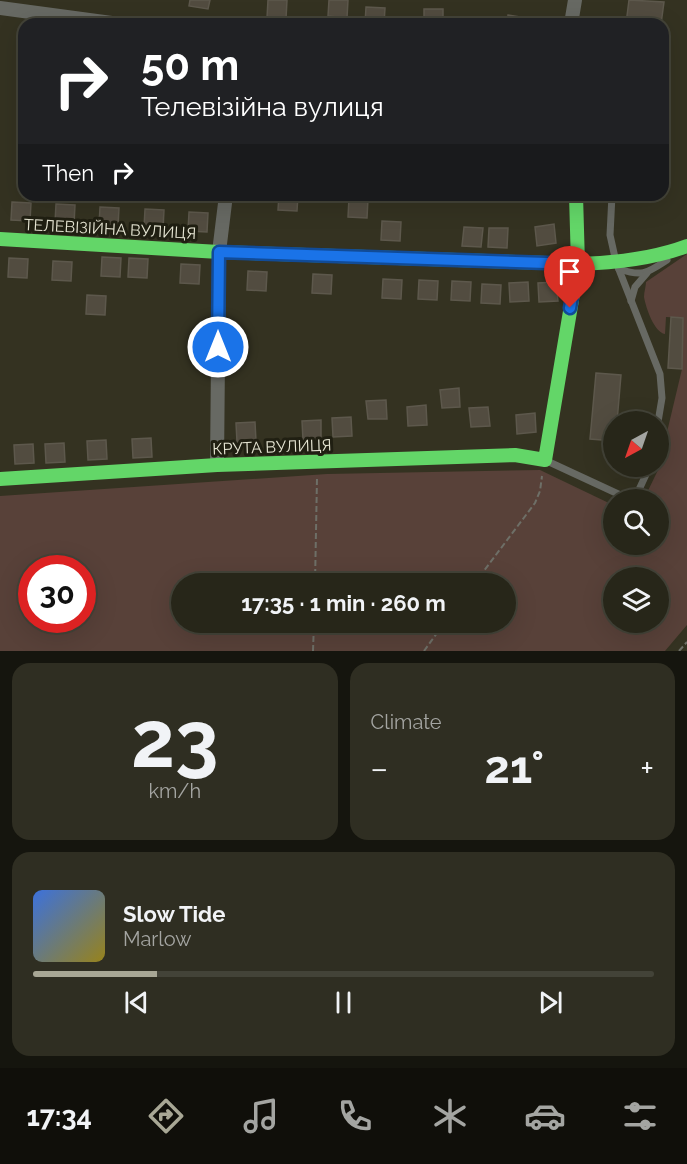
<!DOCTYPE html>
<meta charset="utf-8">
<style>
body{margin:0;font-family:Raleway,sans-serif;background:#2f2e22;color:#f1f3f6;height:100vh;display:flex;flex-direction:column;font-size:22px;white-space:nowrap}
*{box-sizing:border-box;margin:0}
p{font-size:20px;color:#a4a5a2}
.icon{flex:none;width:33px;height:33px;fill:none;stroke:currentColor;stroke-width:2;stroke-linecap:round;stroke-linejoin:round}
.map{position:relative;height:651px;overflow:hidden}
.details{display:flex;flex-direction:column;gap:12px;padding:12px;background:#15150e;flex:1}
.details>*{flex:none}
.guide{position:absolute;left:18px;top:18px;width:651px;height:183px;border-radius:18px;box-shadow:0 6px 24px #0002,0 0 0 2px #434338;background:#202124;color:#fff;overflow:hidden}
.needle{width:39px;rotate:220deg}
.fabs{position:absolute;left:603px;top:411px;display:grid;gap:12px}
.fabs a{display:grid;place-items:center;width:66px;height:66px;border-radius:50%;background:#272619;box-shadow:0 6px 24px #0002,0 0 0 2px #434338;font-size:30px}
.speed{position:absolute;left:18px;top:555px;display:flex;gap:12px;font-size:30px;font-weight:700;text-align:center}
.speed>*{display:grid;place-content:center;width:78px;height:78px;border-radius:50%;background:#272619;box-shadow:0 6px 24px #0002,0 0 0 2px #434338;line-height:1}
.speed .limit{border:9px solid #d22;background:#fff;color:#111}
.pin{position:absolute;display:grid;place-items:center;width:51px;height:51px;color:#fff;margin:-62px -26px;border-radius:50% 50% 50% 0;rotate:-45deg;box-shadow:0 0 6px #0007}
.pin .icon{rotate:45deg}
.me{position:absolute;width:66px;margin:-33px;rotate:0deg;stroke-linejoin:round;filter:drop-shadow(0 0 4px #0008)}
.turn{display:flex;align-items:center;gap:21px;height:126px;padding:0 24px;font-size:27px}
.turn .icon{width:78px;height:78px;stroke-width:2.5}
.turn b{display:block;font-size:42px;line-height:51px}
.then{display:flex;align-items:center;height:57px;padding:0 24px;background:#0003;gap:12px;font-size:22px}
.big{font-size:45px;font-weight:700;line-height:1.1}
.details .widget{flex:1;display:flex;flex-direction:column;justify-content:center;gap:9px;min-width:0;padding:0 21px;border-radius:18px;background:#2f2e22}
.details .dial{align-items:center;gap:0}
.dial b{font-size:78px;line-height:1}
.song{display:flex;align-items:center;gap:18px}
.cover{width:72px;height:72px;border-radius:9px;background:linear-gradient(135deg,hsl(220 70% 55%),hsl(50 70% 35%))}
.played{height:6px;border-radius:3px;background:linear-gradient(90deg,#a8a795 20%,#434338 20%)}
.keys{display:flex;justify-content:space-around;direction:ltr}
.heat{display:flex;justify-content:space-between;align-items:center;font-size:33px;direction:ltr}
.details .tiles{flex:1;display:grid;gap:12px;grid-template-columns:1fr 1fr}
.widget:last-child{grid-column:span 2}
.trip{position:absolute;left:171px;top:573px;width:345px;height:60px;border-radius:30px;background:#272619;box-shadow:0 6px 24px #0002,0 0 0 2px #434338;font-weight:700;line-height:60px;text-align:center}
.dock{display:flex;height:96px;justify-content:space-around;align-items:center;background:#100f0a;color:#a4a5a2}
.dock .icon{width:42px;height:42px}
.dock .current{color:#a8a795}
.dock b{font-size:27px;color:#f1f3f6}
.map>svg:first-child{display:block}
.green{fill:#584139;fill-rule:evenodd}
.building{fill:#524c40;stroke:#5d584c;stroke-width:1.5}
.lines{fill:none;stroke-linecap:round;stroke-linejoin:round}
.path{stroke:#6e6f67;stroke-width:2;stroke-dasharray:6 3;stroke-linecap:butt}
.lane{stroke:#676963;stroke-width:7}
.street{stroke:#676963;stroke-width:14}
.fast{stroke:#63d668;stroke-width:14}
.route-casing{stroke:#114b97;stroke-width:15}
.route{stroke:#1a73e8;stroke-width:10}
.labels{text-anchor:middle;dominant-baseline:central;stroke-width:6;stroke-linejoin:round;paint-order:stroke}
.street-label{font-size:16px;fill:#e7e6d4;stroke:#201f12}
</style>
<div class="map">
<svg width="687" height="651" viewBox="0 0 687 651">
<rect width="100%" height="100%" fill="#343221"/>
<path class="green" d="M687,254V625L665,651H0V496L327,474L540,470L613,505L614,544H658V500L644,499L658,470L682,369L683,318L666,317L665,334C654,332 646,308 644,297C644,292 646,286 646,282ZM32,568H82V620H32ZM614,578H658V622H614ZM182,584H506V622H182Z"/>
<g class="building">
<path d="M190,0H210L208,9L189,6Z"/>
<path d="M268,0H287L286,19L267,18Z"/>
<path d="M329,0H348L347,18L328,16Z"/>
<path d="M629,0L664,2L661,24H626Z"/>
<path d="M366,7L385,8L384,24H365Z"/>
<rect x="424" y="9" width="19" height="15"/>
<path d="M508,15L527,18L526,24H507Z"/>
<path d="M279,195H298L297,211L278,210Z"/>
<path d="M349,198L368,199L367,218L348,217Z"/>
<path d="M12,202L31,203L30,221L11,220Z"/>
<path d="M56,204L75,205L74,224L55,223Z"/>
<path d="M100,207L119,208L118,227L99,226Z"/>
<path d="M145,209L164,210L163,229L144,228Z"/>
<path d="M189,212L208,213L207,232L188,231Z"/>
<path d="M382,221L401,222L400,241L381,240Z"/>
<path d="M554,224L556,243L537,246L535,227Z"/>
<path d="M464,227L483,228L481,247L462,246Z"/>
<path d="M489,228H508L507,248L488,247Z"/>
<path d="M102,257L121,258L120,277L101,276Z"/>
<path d="M9,258L28,259L27,278L8,277Z"/>
<path d="M129,258L148,259L147,278L128,277Z"/>
<path d="M53,261L72,262L71,281L52,280Z"/>
<path d="M181,264L200,265L199,284L180,283Z"/>
<path d="M248,271L267,272L266,291L247,290Z"/>
<path d="M313,274L332,275L331,294L312,293Z"/>
<path d="M383,279L402,280L401,299L382,298Z"/>
<path d="M419,280L438,281L437,300L418,299Z"/>
<path d="M452,281L471,282L470,301L451,300Z"/>
<path d="M528,282L529,301L510,302L509,283Z"/>
<path d="M556,282L558,301L539,302L538,283Z"/>
<path d="M482,284L501,285L500,304L481,303Z"/>
<path d="M87,295L106,296L105,315L86,314Z"/>
<path d="M671,317L683,318L682,369L668,368Z"/>
<path d="M596,373L621,375L617,422H614V441L590,439Z"/>
<path d="M459,388L460,407L442,408L440,390Z"/>
<path d="M386,400L387,419H368L366,401Z"/>
<path d="M426,405L427,425L408,426L407,407Z"/>
<path d="M488,407L490,426L471,427L469,408Z"/>
<path d="M535,413L536,432L517,434L516,415Z"/>
<path d="M351,417L352,436L333,437L332,418Z"/>
<path d="M321,420V439L303,440L302,421Z"/>
<path d="M255,422L256,441L237,442L236,423Z"/>
<path d="M151,438L152,457L133,458L132,439Z"/>
<path d="M106,440L107,459L88,460L87,441Z"/>
<path d="M64,443L65,462L46,463L45,444Z"/>
<path d="M33,444L34,463L15,464L14,445Z"/>
</g>
<g class="lines">
<g class="path">
<path d="M315,584L317,478"/>
<path d="M474,584L535,503L540,491L542,476"/>
<path d="M313,651L314,622"/>
<path d="M424,651L445,622"/>
<path d="M679,651L687,642"/>
</g>
<g class="lane">
<path d="M612,195L610,235L616,262L660,374L662,398L658,422"/>
<path d="M619,269C643,277 647,273 667,260"/>
<path d="M631,301L635,287L647,273"/>
<path d="M547,461L629,499L636,496L650,466"/>
</g>
<g class="street">
<path d="M0,8L119,24"/>
<path d="M571,24L575,0"/>
<path d="M217,465L219,252L226,195"/>
</g>
<g class="fast">
<path d="M0,239L219,252L578,264C615,263 652,259 687,246"/>
<path d="M0,479L217,465L515,455L545,460L578,264L576,195"/>
</g>
</g>
<g class="lines">
<defs>
<path id="route" d="M218,347L219,252L578,264L570,308"/>
</defs>
<use href="#route" class="route-casing"/>
<use href="#route" class="route"/>
</g>
<g class="labels">
<g class="street-label">
<text transform="translate(110 229) rotate(3)">ТЕЛЕВІЗІЙНА ВУЛИЦЯ</text>
<text transform="translate(272 447) rotate(-2)">КРУТА ВУЛИЦЯ</text>
</g>
</g>
</svg>
<div class="fabs">
<a><svg class="needle" viewBox="-14 -14 28 28"><path d="M0-13l5 13h-10z" fill="#e53935"/><path d="M0 13l5-13h-10z" fill="#a4a5a2"/></svg></a>
<a><svg class="icon" aria-label="search" viewBox="0 0 24 24"><circle cx="10" cy="10" r="6"/><path d="M15 15l6 6"/></svg></a>
<a><svg class="icon" aria-label="layers" viewBox="0 0 24 24"><path d="M12 4l9 5-9 5-9-5zM3 14l9 5 9-5"/></svg></a>
</div>
<div class="speed"><div class="limit">30</div></div>
<div class="pin" style="left:570px;top:308px;background:#d93025"><svg class="icon" aria-label="arrive" viewBox="0 0 24 24"><path d="M6 21V4h12l-3 4 3 4H6"/></svg></div>
<svg class="me" style="left:218px;top:347px" viewBox="-20 -20 40 40"><circle r="17" fill="#1a73e8" stroke="#fff" stroke-width="3"/><path d="M0-11L8 9 0 5-8 9z" fill="#fff"/></svg>
<div class="trip">17:35 · 1 min · 260 m</div>
<div class="guide">
<div class="turn"><svg class="icon" aria-label="right" viewBox="0 0 24 24"><path d="M7 20v-9h11M14 6l5 5-5 5"/></svg><div><b>50 m</b>Телевізійна вулиця</div></div>
<div class="then">Then<svg class="icon" aria-label="right" viewBox="0 0 24 24"><path d="M7 20v-9h11M14 6l5 5-5 5"/></svg></div>
</div>
</div>
<section class="details">
<div class="tiles">
<div class="widget dial"><b>23</b><p>km/h</p></div>
<div class="widget"><p>Climate</p>
<div class="heat"><a>−</a><b class="big">21°</b><a>+</a></div>
</div>
<div class="widget">
<div class="song"><i class="cover"></i><div><b>Slow Tide</b><p>Marlow</p></div></div>
<div class="played"></div>
<div class="keys"><svg class="icon" aria-label="previous" viewBox="0 0 24 24"><path d="M18 5L8 12l10 7zM5 5v14"/></svg><svg class="icon" aria-label="pause" viewBox="0 0 24 24"><path d="M8 5v14M16 5v14"/></svg><svg class="icon" aria-label="next" viewBox="0 0 24 24"><path d="M6 5l10 7-10 7zM19 5v14"/></svg></div>
</div>
</div>
</section>
<nav class="dock">
<b>17:34</b>
<svg class="icon current" aria-label="directions" viewBox="0 0 24 24"><path d="M12 3l9 9-9 9-9-9zM9 14v-3h6M13 9l2 2-2 2"/></svg>
<svg class="icon" aria-label="music" viewBox="0 0 24 24"><path d="M9 18V5l10-2v13"/><circle cx="6" cy="18" r="3"/><circle cx="16" cy="16" r="3"/></svg>
<svg class="icon" aria-label="phone" viewBox="0 0 24 24"><path d="M5 4h4l2 5-3 2q2 4 5 5l2-3 5 2v4C11 20 4 13 5 4z"/></svg>
<svg class="icon" aria-label="climate" viewBox="0 0 24 24"><path d="M12 3v18M4 7l16 10M4 17L20 7"/></svg>
<svg class="icon" aria-label="car" viewBox="0 0 24 24"><path d="M5 17H2v-5l4-1 3-4h7l3 4 3 1v5h-3M9 17h6M6 11h13"/><circle cx="7" cy="17" r="2"/><circle cx="17" cy="17" r="2"/></svg>
<svg class="icon" aria-label="filters" viewBox="0 0 24 24"><path d="M4 7h16M4 17h16"/><circle cx="9" cy="7" r="2"/><circle cx="15" cy="17" r="2"/></svg>
</nav>
